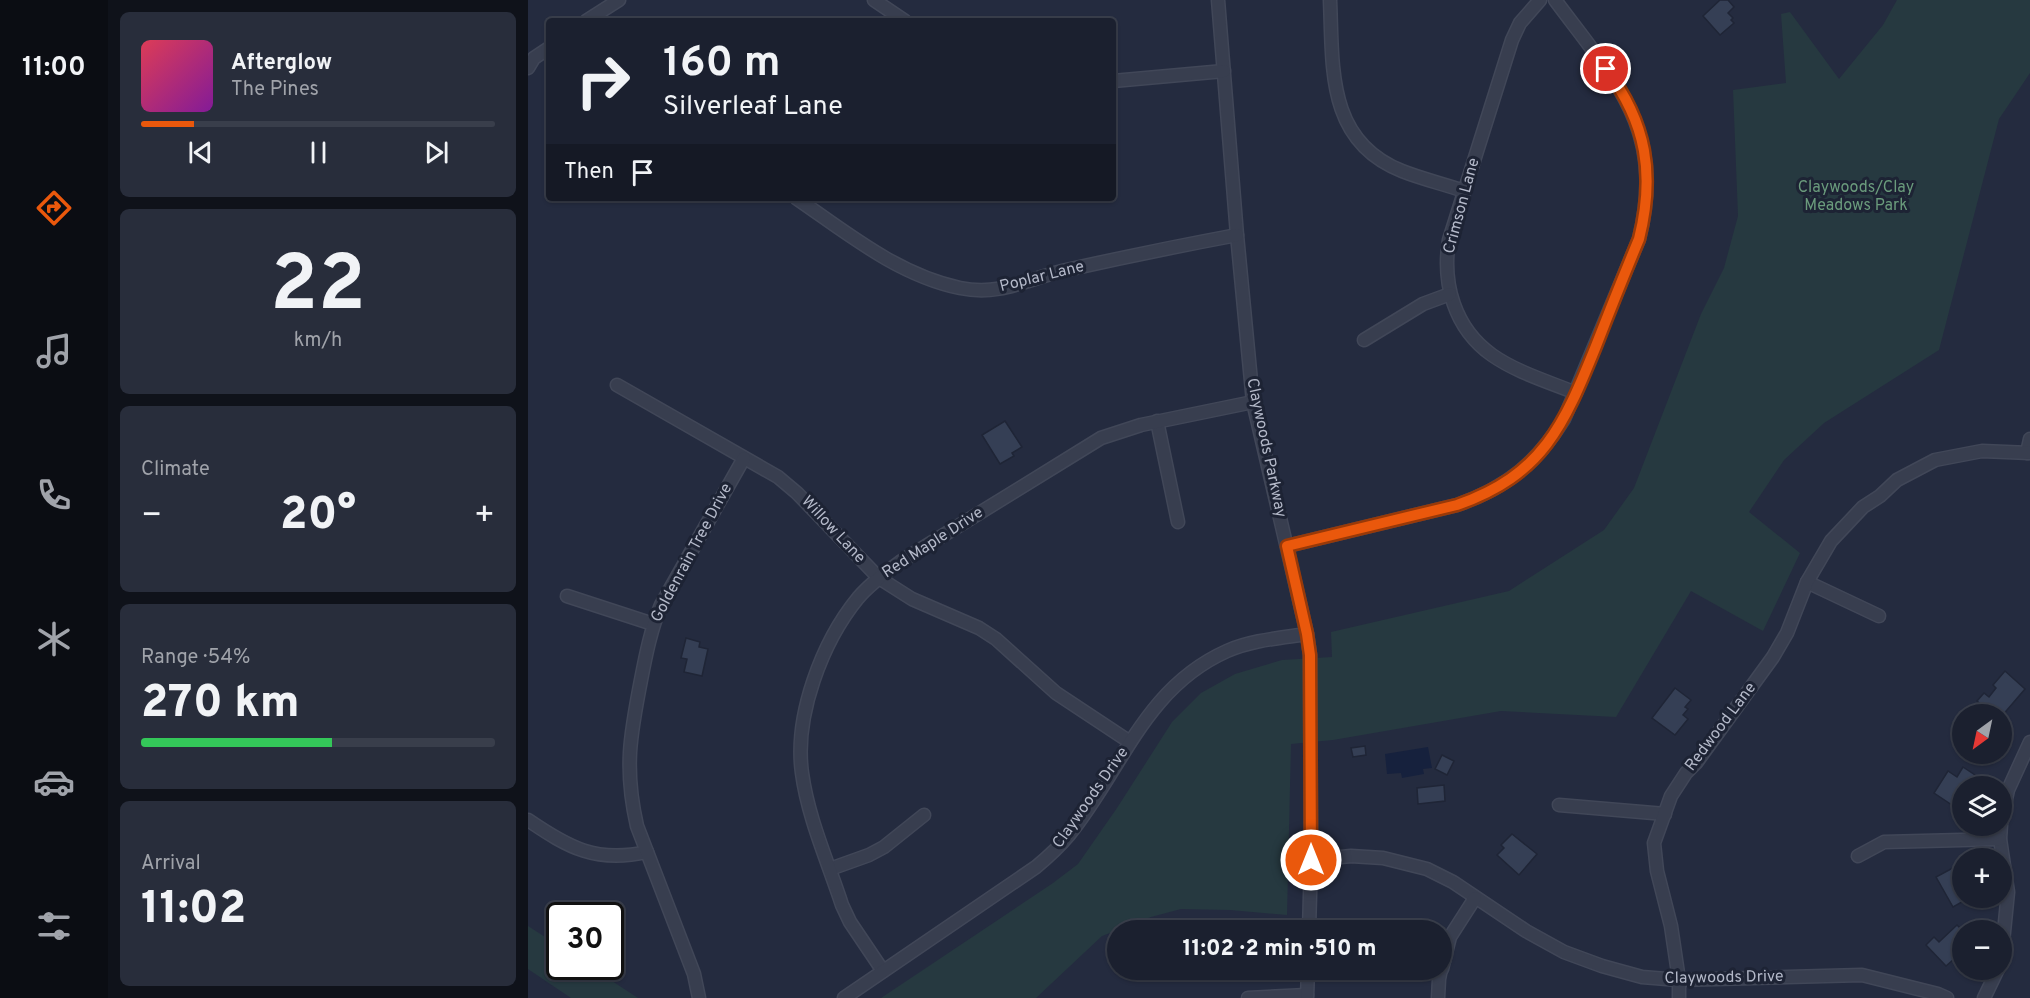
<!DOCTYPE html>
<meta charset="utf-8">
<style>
body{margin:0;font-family:Overpass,sans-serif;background:#282d3b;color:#f1f3f6;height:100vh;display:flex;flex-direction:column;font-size:22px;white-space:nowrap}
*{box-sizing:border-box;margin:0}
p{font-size:20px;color:#a0a3aa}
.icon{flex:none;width:33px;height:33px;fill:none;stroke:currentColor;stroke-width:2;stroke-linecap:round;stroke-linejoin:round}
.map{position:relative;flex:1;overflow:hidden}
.drawer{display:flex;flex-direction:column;gap:12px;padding:12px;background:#0f121a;width:420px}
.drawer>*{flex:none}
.top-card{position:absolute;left:18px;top:18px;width:570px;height:183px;border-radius:6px;box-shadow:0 2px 4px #0004,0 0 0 2px #393e4b;background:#1b202f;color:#f1f3f6;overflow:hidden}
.needle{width:39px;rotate:213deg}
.fabs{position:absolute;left:1424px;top:704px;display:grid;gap:12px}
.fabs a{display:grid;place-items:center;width:60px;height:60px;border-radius:50%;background:#1b202f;box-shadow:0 2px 4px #0004,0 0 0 2px #393e4b;font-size:30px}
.speed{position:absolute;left:18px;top:902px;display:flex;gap:12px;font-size:30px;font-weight:700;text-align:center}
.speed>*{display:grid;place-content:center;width:78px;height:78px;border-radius:50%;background:#1b202f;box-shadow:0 2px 4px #0004,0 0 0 2px #393e4b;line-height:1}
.speed .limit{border:3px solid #111;border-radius:9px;background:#fff;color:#111}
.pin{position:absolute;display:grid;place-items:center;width:51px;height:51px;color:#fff;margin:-26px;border:3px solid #fff;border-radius:50%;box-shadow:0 2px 6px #0007}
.me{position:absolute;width:66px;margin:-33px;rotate:0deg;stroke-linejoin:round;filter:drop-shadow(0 0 4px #0008)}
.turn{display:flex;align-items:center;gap:21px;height:126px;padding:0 18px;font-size:27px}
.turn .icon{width:78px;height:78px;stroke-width:2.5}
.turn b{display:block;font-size:42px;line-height:51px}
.then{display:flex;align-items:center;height:57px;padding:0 18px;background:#0003;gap:12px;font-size:22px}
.big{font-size:45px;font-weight:800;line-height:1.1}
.drawer .card{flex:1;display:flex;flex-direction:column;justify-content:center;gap:9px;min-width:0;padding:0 21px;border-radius:9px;background:#282d3b}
.drawer .dial{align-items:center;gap:0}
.dial b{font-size:78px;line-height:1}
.song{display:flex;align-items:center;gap:18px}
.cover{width:72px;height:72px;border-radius:9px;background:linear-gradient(135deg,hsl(350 70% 55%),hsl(290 70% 35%))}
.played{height:6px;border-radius:3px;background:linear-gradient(90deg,#ea580c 15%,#393e4b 15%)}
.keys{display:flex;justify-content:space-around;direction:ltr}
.heat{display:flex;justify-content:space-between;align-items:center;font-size:33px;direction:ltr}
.charge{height:9px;border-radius:4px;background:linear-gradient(90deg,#34c759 54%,#393e4b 0)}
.trip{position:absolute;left:579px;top:920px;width:345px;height:60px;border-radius:30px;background:#1b202f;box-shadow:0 2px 4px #0004,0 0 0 2px #393e4b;font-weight:800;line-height:60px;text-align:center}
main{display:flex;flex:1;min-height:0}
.menu{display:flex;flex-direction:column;width:108px;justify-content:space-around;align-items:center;background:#0b0d13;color:#a0a3aa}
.menu .icon{width:42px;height:42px}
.menu .active{color:#ea580c}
.menu b{font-size:27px;color:#f1f3f6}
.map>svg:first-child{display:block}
.green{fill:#263940}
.water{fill:#16213d}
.building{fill:#353f55;stroke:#1f2536;stroke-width:1.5}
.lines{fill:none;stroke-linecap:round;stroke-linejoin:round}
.minor-casing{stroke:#414758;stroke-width:15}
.minor{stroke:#383e4f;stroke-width:12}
.route-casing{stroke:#983908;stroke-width:15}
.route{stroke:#ea580c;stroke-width:10}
.labels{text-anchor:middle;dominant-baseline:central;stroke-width:6;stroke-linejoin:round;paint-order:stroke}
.park-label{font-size:16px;fill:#6a9b7c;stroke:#1d2334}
.street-label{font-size:16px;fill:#b4b9c9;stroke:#1d2334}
</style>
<main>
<nav class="menu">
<b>11:00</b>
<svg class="icon active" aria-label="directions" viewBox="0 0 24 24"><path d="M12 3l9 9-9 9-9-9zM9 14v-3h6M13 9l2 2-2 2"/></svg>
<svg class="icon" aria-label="music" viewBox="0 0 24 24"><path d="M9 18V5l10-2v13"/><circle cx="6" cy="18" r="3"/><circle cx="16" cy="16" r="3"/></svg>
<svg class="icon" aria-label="phone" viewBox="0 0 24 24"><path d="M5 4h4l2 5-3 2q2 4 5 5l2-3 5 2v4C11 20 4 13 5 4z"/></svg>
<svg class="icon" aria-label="climate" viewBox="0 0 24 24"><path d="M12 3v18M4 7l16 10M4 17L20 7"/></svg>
<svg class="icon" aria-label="car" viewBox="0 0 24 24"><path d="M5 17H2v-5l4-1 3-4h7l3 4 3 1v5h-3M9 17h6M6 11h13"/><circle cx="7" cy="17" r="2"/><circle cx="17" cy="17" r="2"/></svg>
<svg class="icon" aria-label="filters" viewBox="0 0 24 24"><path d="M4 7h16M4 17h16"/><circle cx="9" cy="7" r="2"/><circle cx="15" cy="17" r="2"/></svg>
</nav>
<section class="drawer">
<div class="card">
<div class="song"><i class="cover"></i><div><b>Afterglow</b><p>The Pines</p></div></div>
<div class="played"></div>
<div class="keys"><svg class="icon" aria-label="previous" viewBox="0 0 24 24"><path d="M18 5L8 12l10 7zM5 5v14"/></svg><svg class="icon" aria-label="pause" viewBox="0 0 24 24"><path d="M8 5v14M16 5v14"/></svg><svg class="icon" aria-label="next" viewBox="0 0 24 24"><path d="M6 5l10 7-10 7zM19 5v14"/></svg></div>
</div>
<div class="card dial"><b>22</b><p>km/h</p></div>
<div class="card"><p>Climate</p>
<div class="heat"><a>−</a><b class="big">20°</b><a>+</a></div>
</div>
<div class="card"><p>Range · 54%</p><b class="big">270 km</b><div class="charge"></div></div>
<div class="card"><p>Arrival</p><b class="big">11:02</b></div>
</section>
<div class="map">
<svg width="1502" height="998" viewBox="0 0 1502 998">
<rect width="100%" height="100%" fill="#242b3f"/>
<g class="green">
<path d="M1369,0H1502V73L1471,119L1411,350L1296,423L1256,460L1221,512L1272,553L1235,631L1163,591L1088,717L973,711L805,740L763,744L759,915L702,910L653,909L623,917L574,936L508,998H353L525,883L550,864L589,808L644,722L673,693L707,674L754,660L804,657L803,632L981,591L1076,530L1106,488L1173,314L1196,268L1210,216L1205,90L1258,83L1253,14L1262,12L1311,79L1355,25Z"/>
<path d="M0,926L31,946L32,966H61L110,998H43L0,969Z"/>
</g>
<path class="water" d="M900,747L904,768L895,769L896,774L874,778L873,773L859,774L857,754Z"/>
<g class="building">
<path d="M1192,0H1200L1206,7L1200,13L1205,18L1203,20L1206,23L1192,35L1175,16Z"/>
<path d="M477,421L494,447L484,453L486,456L472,464L454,435Z"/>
<path d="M158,638L172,642L171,647L180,649L174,676L156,672L159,659L153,658Z"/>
<path d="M1477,671L1497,689L1473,717V714H1464L1449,701L1456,693L1461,697L1468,688L1465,685Z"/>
<path d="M1147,688L1163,700L1157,707L1160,709L1155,715L1160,719L1147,735L1124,718Z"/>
<path d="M1434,727V747L1426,743Z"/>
<path d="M837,746L838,755L825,757L823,748Z"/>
<path d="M914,755L926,761L919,775L907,769Z"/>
<path d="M1435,767L1450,777L1444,786H1434V793L1424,805L1406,793L1420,771L1429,777Z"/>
<path d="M916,785L917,801L890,804L889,788Z"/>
<path d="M984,834L1009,854L991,875L969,855L976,848L973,845Z"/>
<path d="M1434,863V897H1443L1425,907L1408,877Z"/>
<path d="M1429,925L1434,930V952L1418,966L1398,945L1406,937L1411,942Z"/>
</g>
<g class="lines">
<defs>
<g id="minor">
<path d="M346,0L377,21"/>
<path d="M690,0L709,235L725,402L779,634L782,655L783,860L781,930"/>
<path d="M802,0C805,67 798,141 874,171C894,179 916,184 936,191"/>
<path d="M1012,0L992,23L984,40L921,240C914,283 926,328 964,355C988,372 1021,382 1048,393"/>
<path d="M58,21L91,0"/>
<path d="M0,68L6,58L21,48"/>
<path d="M585,81L696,71"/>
<path d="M268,198C319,233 370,275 432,288C472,296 497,280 534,271C592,258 650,246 709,235"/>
<path d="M836,340L895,304L922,294"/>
<path d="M89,385L250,477L269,493L351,578L384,599L451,628L468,639L528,693L602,742"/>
<path d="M629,421L650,522"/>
<path d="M1499,453L1502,439"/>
<path d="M759,546L929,505C978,488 1009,463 1036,419L1111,239C1138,130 1088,82 1027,0"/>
<path d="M1279,582L1351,616"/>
<path d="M39,596L125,624"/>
<path d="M1031,805L1137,814"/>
<path d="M0,820C41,848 68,863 119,852"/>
<path d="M1473,822L1480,790L1502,742"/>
<path d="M1473,825L1472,839L1480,892L1473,962"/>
<path d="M1330,856L1356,842L1472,839"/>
<path d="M783,860L823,856L855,858L899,869L925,882L998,931L1036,952L1074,966L1114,977L1151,980L1334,975L1410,994L1419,998"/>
<path d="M302,869L341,855L356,847L396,815"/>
<path d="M914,969L922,937L947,898"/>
<path d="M355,971L322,922L314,905C300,862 280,818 274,773C266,716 294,642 330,598C342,584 357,573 372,562L573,438L613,425L725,402"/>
<path d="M171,998L166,974L109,826C96,769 102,736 113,680C118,654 123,629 133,605L216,458"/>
<path d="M316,998L508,867C520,857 531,847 541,835C594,770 616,688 699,651C724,640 753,638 779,634"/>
<path d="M720,998L779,995"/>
<path d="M779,998L780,969"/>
<path d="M910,998L911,979L913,969"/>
<path d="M1151,998V980L1143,926L1129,871L1126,843L1143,796L1158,773L1168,763L1245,657L1259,633L1279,582L1303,541L1335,507L1352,496L1369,480L1407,460L1454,451L1502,453"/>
<path d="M1456,998L1470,969"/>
</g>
</defs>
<use href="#minor" class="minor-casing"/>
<use href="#minor" class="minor"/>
</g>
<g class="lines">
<defs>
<path id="route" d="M783,860L782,655L779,634L759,546L929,505C1015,475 1036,425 1068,346C1082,310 1096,275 1111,239C1127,175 1119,123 1078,69"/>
</defs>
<use href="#route" class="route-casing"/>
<use href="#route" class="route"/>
</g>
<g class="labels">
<g class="park-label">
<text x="1328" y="188">Claywoods/Clay<tspan x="1328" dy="18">Meadows Park</tspan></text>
</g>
<g class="street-label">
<text transform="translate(934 206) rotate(-75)">Crimson Lane</text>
<text transform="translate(514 277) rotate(-14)">Poplar Lane</text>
<text transform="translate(738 448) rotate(78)">Claywoods Parkway</text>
<text transform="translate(305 530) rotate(47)">Willow Lane</text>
<text transform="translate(405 543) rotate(-33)">Red Maple Drive</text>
<text transform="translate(164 553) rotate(-62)">Goldenrain Tree Drive</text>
<text transform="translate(1193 727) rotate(-53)">Redwood Lane</text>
<text transform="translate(563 798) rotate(-55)">Claywoods Drive</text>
<text transform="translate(1196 978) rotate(-1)">Claywoods Drive</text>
</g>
</g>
</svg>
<div class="fabs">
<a><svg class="needle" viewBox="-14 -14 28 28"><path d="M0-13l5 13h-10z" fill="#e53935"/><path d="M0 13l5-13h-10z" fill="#a0a3aa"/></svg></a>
<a><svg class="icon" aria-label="layers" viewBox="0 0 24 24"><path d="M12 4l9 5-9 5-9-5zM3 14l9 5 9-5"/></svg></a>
<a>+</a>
<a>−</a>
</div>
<div class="speed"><div class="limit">30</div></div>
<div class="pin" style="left:1078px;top:69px;background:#d93025"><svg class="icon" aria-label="arrive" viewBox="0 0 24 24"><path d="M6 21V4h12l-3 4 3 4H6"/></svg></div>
<svg class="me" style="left:783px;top:860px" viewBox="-20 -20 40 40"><circle r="17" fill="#ea580c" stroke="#fff" stroke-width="3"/><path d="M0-11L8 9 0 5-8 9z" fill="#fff"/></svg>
<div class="trip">11:02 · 2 min · 510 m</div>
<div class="top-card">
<div class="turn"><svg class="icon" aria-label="right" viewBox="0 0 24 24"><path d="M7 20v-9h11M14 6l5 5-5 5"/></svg><div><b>160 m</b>Silverleaf Lane</div></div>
<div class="then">Then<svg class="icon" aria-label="arrive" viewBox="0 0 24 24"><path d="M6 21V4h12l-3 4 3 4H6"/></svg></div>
</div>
</div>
</main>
